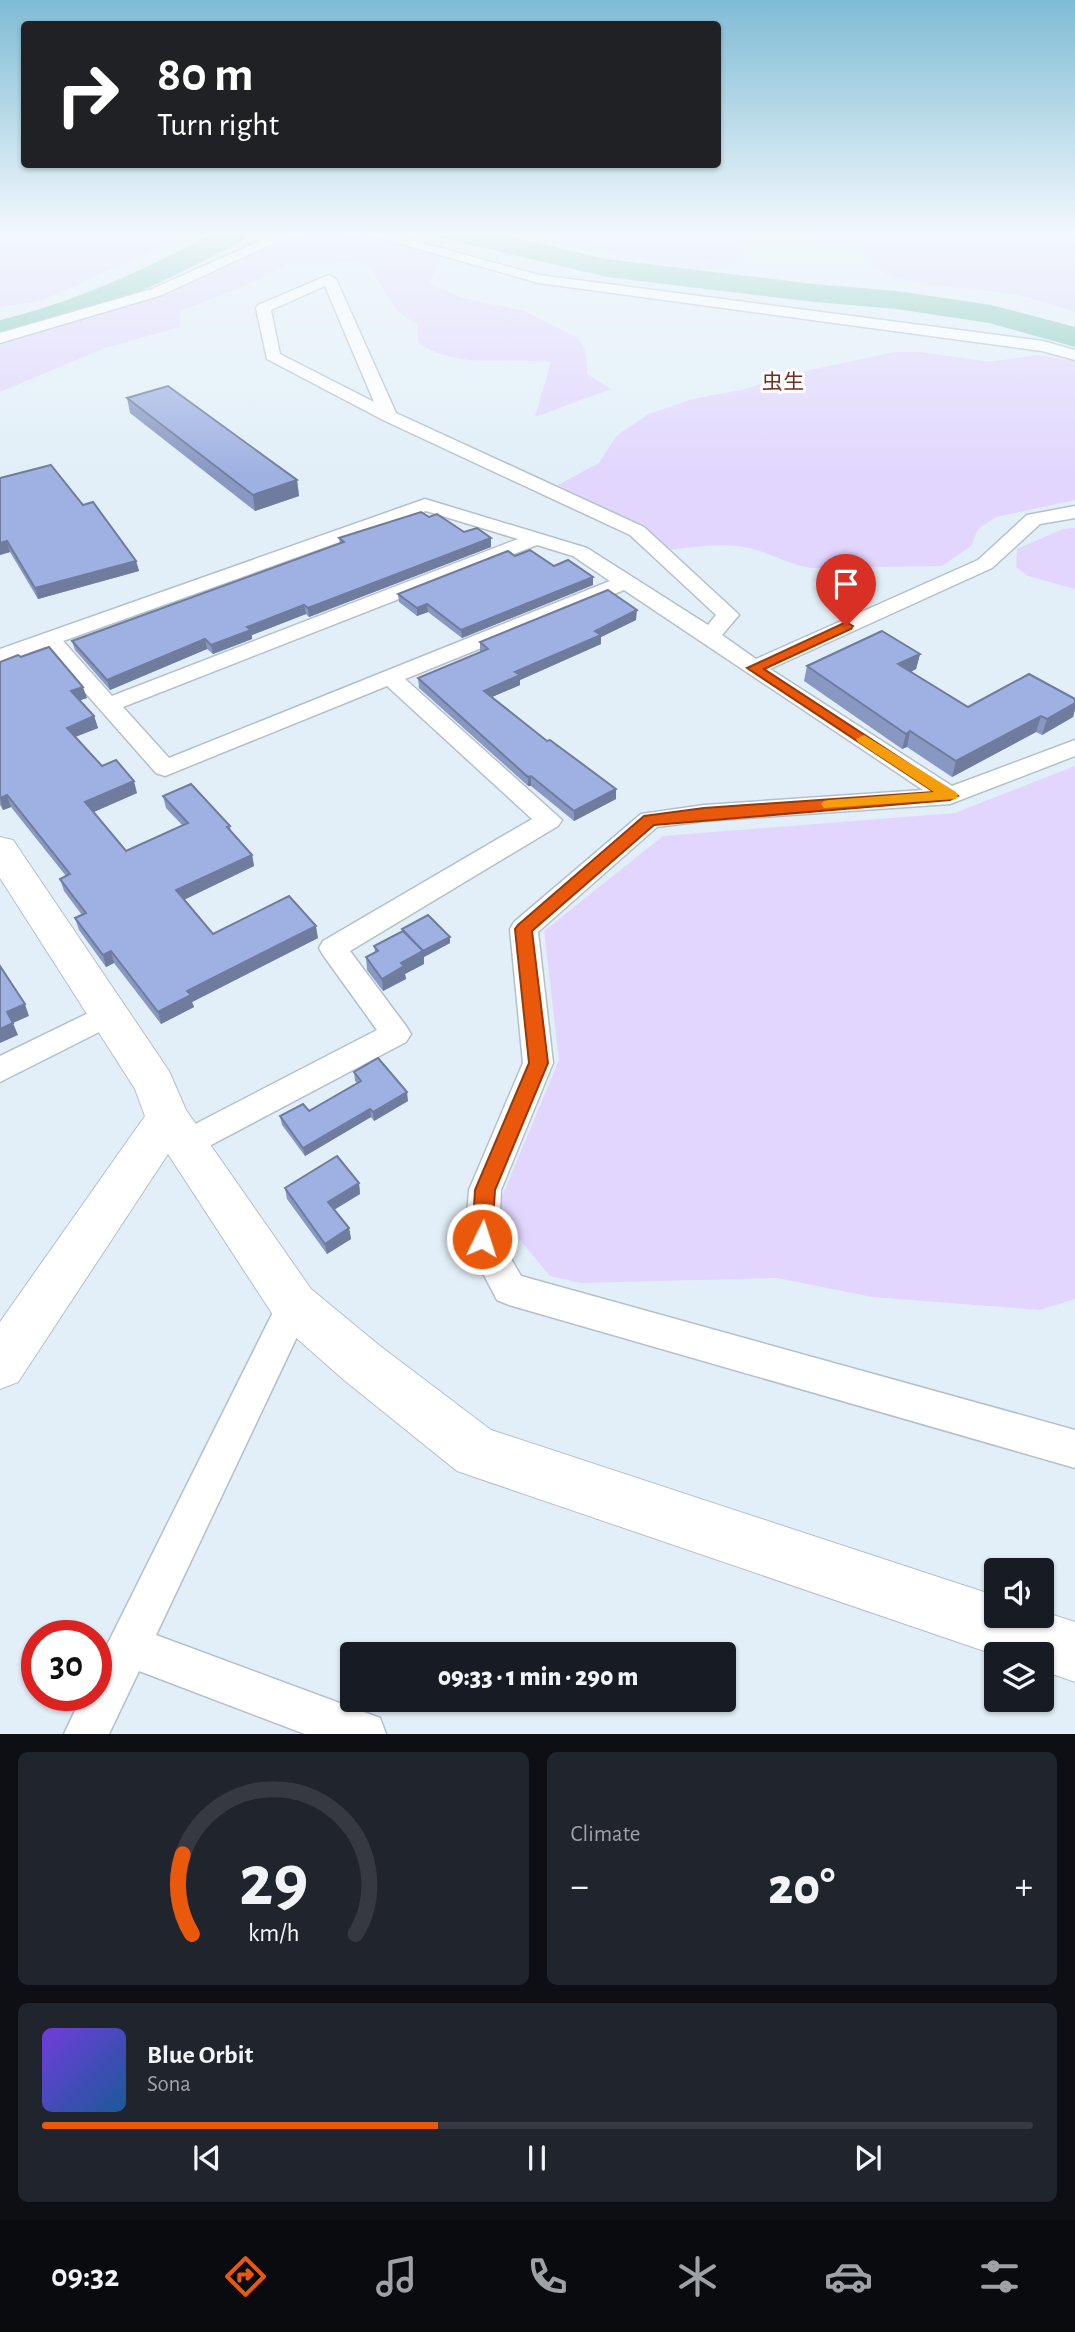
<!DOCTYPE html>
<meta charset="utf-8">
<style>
body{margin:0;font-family:"Alegreya Sans","Noto Sans JP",sans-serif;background:#20242c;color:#f1f3f6;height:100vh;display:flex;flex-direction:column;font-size:26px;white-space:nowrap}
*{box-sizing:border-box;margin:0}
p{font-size:23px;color:#9ea1a6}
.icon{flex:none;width:38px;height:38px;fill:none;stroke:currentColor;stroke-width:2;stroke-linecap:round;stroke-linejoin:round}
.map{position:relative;height:1734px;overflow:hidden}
.panel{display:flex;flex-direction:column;gap:18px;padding:18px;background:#0d0f14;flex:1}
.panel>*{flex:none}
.banner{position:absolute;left:21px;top:21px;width:700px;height:147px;border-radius:7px;box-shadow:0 2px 5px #0004;background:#202124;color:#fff;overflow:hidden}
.fabs{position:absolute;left:984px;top:1558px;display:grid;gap:14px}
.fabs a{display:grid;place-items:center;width:70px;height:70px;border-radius:7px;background:#171b24;box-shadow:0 2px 5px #0004;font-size:35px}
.speed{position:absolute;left:21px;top:1620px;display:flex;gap:14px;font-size:35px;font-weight:700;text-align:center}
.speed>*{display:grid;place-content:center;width:91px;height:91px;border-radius:50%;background:#171b24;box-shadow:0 2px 5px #0004;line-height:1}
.speed .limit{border:10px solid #d22;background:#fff;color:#111}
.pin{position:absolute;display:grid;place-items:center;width:60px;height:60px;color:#fff;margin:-72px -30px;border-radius:50% 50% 50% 0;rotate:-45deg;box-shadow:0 0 7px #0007}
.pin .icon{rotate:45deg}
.me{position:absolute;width:77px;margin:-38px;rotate:4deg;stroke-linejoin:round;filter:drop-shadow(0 0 5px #0008)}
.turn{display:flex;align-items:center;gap:24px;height:147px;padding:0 21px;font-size:32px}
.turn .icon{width:91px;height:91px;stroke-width:2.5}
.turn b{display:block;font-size:49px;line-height:60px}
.big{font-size:52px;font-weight:800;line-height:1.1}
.panel .tile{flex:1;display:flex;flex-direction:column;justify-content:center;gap:10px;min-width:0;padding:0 24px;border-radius:10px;background:#20242c}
.panel .dial{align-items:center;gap:0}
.dial svg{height:182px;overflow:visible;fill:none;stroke:#363941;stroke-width:7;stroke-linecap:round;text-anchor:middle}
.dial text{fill:#f1f3f6;stroke:none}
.song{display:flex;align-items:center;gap:21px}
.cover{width:84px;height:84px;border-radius:10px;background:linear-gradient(135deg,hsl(260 70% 55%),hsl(210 70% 35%))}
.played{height:7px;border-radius:4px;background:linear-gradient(90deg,#ea580c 40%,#363941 40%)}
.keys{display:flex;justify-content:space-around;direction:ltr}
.heat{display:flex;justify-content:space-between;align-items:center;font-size:38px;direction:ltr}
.panel .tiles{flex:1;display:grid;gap:18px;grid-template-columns:1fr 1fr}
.tile:last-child{grid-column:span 2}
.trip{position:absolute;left:340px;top:1642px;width:396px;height:70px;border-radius:7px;background:#171b24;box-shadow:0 2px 5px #0004;font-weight:800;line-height:70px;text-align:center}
.dock{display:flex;height:112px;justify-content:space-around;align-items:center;background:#090b0e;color:#9ea1a6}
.dock .icon{width:49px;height:49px}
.dock .selected{color:#ea580c}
.dock b{font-size:32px;color:#f1f3f6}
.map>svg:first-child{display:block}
.green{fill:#e2d6fe}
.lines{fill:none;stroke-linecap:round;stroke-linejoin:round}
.river{fill:#83c8b8;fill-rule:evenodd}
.street-casing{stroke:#b4c0c9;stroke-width:3}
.secondary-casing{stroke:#b4c0c9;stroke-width:2}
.street{fill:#fff;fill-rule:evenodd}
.secondary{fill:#fff;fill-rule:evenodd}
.wall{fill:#8998c2}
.shaded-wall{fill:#6f7c9e}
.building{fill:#9fb1e2;stroke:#6f7c9e;stroke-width:2}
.route{fill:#ea580c;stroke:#983908;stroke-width:2}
.slow{fill:#f59e0b}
.labels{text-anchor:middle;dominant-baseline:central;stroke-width:6;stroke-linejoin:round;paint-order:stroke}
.far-quarter-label{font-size:21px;fill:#722d23;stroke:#fff}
</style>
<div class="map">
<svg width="1075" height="1734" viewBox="0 0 1075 1734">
<rect width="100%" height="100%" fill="#e2eff8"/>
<g class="green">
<path d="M0,232H180L161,247L40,301L0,307Z"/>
<path d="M317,232L364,236L441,256L430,283L459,297L524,311L574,336C587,344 587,360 587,374L611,389L535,417L551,362C508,358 452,369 418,342V325L398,312L365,261L287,264L261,279L180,311V327L105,348L0,392V345L166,295L292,237Z"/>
<path d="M544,232H761L740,241L741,259C714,286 580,244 544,232Z"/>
<path d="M795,232H1075V312C1051,304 1027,296 1002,292C976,289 904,285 884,273C866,262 871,249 859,241Z"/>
<path d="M895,352H920L990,362L1037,355L1075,361V500L996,517L978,529L971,546L942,566L811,568C789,565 771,553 749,548C723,542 694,547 668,550L640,527L558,485L599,463L616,436L649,414L693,399L742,390L787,375Z"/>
<path d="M1075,528V589L1028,576L1016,567L1017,549L1063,529Z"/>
<path d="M1075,766V1299L1039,1310L872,1297L777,1278L581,1283L550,1276L496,1211L559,1060L544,931L663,836L955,813Z"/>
</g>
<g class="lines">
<g class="river">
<path d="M215,232H250C241,244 222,251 209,258C142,293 74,321 0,338V320C76,302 146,269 215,232Z"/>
<path d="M437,232H488L607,259L814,284L897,291L991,305L1075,327V347L989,323L897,309L814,302L607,277L441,238Z"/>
</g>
<defs>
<g id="street">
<path d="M280,232H298L162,295L0,343V333L152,289Z"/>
<path d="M359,232H382L539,275L1043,341L1075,350V360L1042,351L539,283Z"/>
<path d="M329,275L336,279L396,413L644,527L735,611L739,615L722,635L756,659L978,560L1027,515L1075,506V518L1040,524L992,568L770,669L952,786L1075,740V756L950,804L704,821L657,827L538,932L553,1063L501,1190L499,1238L521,1276L1075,1430V1468L509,1305L497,1300L465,1239L469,1190L523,1063L510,929L514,922L641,814L704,805L923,790L624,590L405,679L562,820L558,826L350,951L406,1026L411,1034L406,1042L196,1153L185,1157L174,1153L169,1144L174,1135L377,1030L323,955L319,948L323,941L532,819L387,686L165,776L156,773L45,647L0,663V649L425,499L587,548L708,625L716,615L630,535L383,420L267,359L256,308L258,305ZM325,286L374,402L280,354L271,310ZM426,511L518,539L112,696L63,641ZM537,545L573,556L610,581L169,758L123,707Z"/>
<path d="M109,1003L119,1006L124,1014L119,1022L0,1082V1056Z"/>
<path d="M294,1289L306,1294L312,1305L156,1635L380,1718L386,1734H305L139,1671L109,1734H64L82,1696H96V1667L282,1294Z"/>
</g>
<path id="secondary" d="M0,837L13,840L169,1071L186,1110L311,1289L380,1346L491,1430L996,1596V1615H1041V1611L1075,1622V1682L1041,1670V1654L996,1655L457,1471L344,1380L277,1321L168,1154L18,1382L0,1389V1322L145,1116L135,1089L0,878Z"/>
</defs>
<use href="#street" class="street-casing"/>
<use href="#secondary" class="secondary-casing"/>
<use href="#street" class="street"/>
<use href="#secondary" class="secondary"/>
</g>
<g class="wall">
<path d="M127,398L297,480L299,496L255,511L130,413Z"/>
<path d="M0,478L83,505L136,561L139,571L38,599L10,552L0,555Z"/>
<path d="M429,517L464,532L491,538V547L309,617L306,614L252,635V639L213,654L207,649L110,690L75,650L72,641L340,544L339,538Z"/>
<path d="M515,556L593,577V585L462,638L428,612L417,616L399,602L398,594Z"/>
<path d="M636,620L601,637V644L520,680V685L492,697L547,741L616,789V799L574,821L531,786H528L419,688L418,678L480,652V642Z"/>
<path d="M920,654L916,669L911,672L968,707L1075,699V709L1073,717L1042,735L1036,732L952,777L907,747L902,749L804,681L807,666Z"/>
<path d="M21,657L87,698L80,700L94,716L98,728L75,737L102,766L137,793L94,812L126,851L182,825L166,808L163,796L230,826L231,832L252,855L254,866L184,900L213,934L318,938L192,1002L194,1007L161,1024L114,963L106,967L79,930L75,918L82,915L64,891L60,879L66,876L11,807L3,810L0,805V662Z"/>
<path d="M402,929L450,943L424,957V964L405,974L406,979L383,991L367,970L366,957L375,952L374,946L402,931Z"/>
<path d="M354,1072L408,1101L374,1121L371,1117L305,1156L282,1125L280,1116L309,1111L357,1083L355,1081Z"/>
<path d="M359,1183L360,1194L334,1210L349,1228L351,1239L327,1254L287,1199L285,1188Z"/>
</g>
<g class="shaded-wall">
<path d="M297,480L299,496L255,511L253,495Z"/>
<path d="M491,538V547L309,617L308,608Z"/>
<path d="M7,541L10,552L0,555V543Z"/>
<path d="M136,561L139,571L38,599L35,588Z"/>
<path d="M593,577V585L462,638L461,630Z"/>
<path d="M427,604L428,612L417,616V608Z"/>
<path d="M304,605L306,614L252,635V639L213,654L211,645L247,627Z"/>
<path d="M637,610L636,620L601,637V644L520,680V685L485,700L484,691L515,672Z"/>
<path d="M205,639L207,649L110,690L107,680Z"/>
<path d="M920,654L916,669L895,680L898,664Z"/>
<path d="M83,687L87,698L75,702L71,691Z"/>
<path d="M1075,703V709L1073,717L1042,735L1047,719Z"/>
<path d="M94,716L98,728L70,739L67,728Z"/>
<path d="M1041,716L1036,732L952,777L956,761Z"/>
<path d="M910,731L907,747L902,749L906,734Z"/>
<path d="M531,776V786H528V777Z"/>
<path d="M134,781L137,793L89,814L85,802Z"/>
<path d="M616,789V799L574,821V811Z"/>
<path d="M7,795L11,807L3,810L0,798Z"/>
<path d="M252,855L254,866L179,902L176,890Z"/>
<path d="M316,926L318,938L192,1002L194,1007L161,1024L158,1012L187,991Z"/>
<path d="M450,937V943L424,957V964L405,974L406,979L383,991L382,979L401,963Z"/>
<path d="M111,951L114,963L106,967L103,955Z"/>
<path d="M25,1004L29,1016L13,1023L18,1035L0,1043V1029L7,1012Z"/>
<path d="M407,1092L408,1101L374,1121L373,1112Z"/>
<path d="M370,1109L371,1117L305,1156L303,1148Z"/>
<path d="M359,1183L360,1194L330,1212L328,1202Z"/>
<path d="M349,1228L351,1239L327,1254L325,1244Z"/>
</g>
<g class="building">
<path d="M168,386L297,480L253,495L127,398Z"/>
<path d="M51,465L83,505L93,502L136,561L35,588L7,541L0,543V478Z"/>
<path d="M421,512L429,517L437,514L464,532L477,528L491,538L308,608L304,605L247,627L251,630L211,645L205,639L107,680L72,641L344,542L339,538Z"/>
<path d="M530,550L554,566L568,560L593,577L461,630L427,604L417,608L398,594L508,551L515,556Z"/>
<path d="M608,590L637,610L595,631L601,635L515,672L520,675L484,691L547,741L550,740L616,789L574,811L531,776L528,777L418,678L488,649L480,642Z"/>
<path d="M882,631L920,654L898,664L968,707L1029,674L1075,699V703L1047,719L1041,716L956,761L910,731L906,734L807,666Z"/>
<path d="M49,647L83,687L71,691L94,716L67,728L102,766L116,760L134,781L85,802L126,851L188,823L163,796L191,784L230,826L227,827L252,855L176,890L213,934L289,896L316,926L187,991L191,995L158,1012L111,951L103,955L75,918L86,913L60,879L70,874L7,795L0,798V662L18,655L21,657Z"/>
<path d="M428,915L450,937L423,951L402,929Z"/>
<path d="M403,931L423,951L401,963L404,966L382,979L366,957L378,951L374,946Z"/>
<path d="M0,966L25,1004L7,1012L13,1023L0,1029Z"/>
<path d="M378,1058L407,1092L373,1112L370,1109L303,1148L280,1116L303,1104L309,1111L361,1081L354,1072Z"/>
<path d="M337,1156L359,1183L328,1202L349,1228L325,1244L285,1188Z"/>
</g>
<linearGradient id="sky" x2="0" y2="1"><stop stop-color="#7fbcd5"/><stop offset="0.49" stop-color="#f2f8fc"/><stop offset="1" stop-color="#f2f8fc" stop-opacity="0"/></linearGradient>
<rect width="1075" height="475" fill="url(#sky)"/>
<path class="route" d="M846,622L853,626L851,629L764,669L958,796L950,800L654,825L532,931L548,1063L495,1190L492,1239L489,1246L482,1248L475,1246L472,1239L475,1190L529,1063L515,929L518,925L644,816L704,808L934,792L747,668Z"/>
<path class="slow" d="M864,735L956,792L958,796L956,799L824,808L821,804L824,801L829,800L934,792L858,742L856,739Z"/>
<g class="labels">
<g class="far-quarter-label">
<text x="783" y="382">虫生</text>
</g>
</g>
</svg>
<div class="fabs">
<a><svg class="icon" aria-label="sound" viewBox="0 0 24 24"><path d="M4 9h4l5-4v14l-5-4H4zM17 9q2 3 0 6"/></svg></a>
<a><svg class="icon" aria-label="layers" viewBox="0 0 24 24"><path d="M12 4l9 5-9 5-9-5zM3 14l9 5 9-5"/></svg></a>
</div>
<div class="speed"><div class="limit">30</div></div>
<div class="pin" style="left:846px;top:626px;background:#d93025"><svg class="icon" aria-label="arrive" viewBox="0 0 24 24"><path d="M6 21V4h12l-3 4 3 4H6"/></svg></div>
<svg class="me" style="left:482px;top:1239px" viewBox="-20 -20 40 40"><circle r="17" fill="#ea580c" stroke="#fff" stroke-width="3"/><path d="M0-11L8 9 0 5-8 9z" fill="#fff"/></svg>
<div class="trip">09:33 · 1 min · 290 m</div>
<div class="banner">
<div class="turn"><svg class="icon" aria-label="right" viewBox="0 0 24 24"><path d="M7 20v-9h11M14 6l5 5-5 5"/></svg><div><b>80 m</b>Turn right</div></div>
</div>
</div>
<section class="panel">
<div class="tiles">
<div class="tile dial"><svg viewBox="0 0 100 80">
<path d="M14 69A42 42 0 1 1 86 69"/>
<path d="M14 69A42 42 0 0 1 10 34" stroke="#ea580c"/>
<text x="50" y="56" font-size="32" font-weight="700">29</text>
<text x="50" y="72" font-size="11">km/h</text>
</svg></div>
<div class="tile"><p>Climate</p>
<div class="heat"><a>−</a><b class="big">20°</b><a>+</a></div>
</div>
<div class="tile">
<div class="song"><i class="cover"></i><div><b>Blue Orbit</b><p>Sona</p></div></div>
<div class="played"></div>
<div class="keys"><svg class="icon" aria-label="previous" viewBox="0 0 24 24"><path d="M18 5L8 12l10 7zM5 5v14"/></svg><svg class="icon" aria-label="pause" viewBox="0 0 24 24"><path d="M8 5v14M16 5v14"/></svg><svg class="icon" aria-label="next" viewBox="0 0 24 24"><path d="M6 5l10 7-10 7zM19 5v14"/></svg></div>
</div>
</div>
</section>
<nav class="dock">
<b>09:32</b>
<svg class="icon selected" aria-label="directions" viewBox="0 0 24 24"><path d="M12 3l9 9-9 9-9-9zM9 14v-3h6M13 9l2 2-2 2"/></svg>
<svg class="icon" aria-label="music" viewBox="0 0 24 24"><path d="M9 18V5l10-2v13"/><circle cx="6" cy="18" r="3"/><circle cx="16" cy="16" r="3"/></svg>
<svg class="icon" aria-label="phone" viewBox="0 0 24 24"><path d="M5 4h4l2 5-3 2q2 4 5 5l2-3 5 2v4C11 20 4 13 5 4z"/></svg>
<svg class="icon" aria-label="climate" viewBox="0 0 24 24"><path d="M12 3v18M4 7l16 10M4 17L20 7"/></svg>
<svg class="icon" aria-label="car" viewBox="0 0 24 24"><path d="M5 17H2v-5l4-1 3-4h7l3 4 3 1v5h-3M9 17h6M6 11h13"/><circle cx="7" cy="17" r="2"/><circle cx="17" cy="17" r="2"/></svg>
<svg class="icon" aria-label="filters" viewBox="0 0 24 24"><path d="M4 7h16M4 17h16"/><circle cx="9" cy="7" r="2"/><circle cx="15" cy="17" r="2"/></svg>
</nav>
